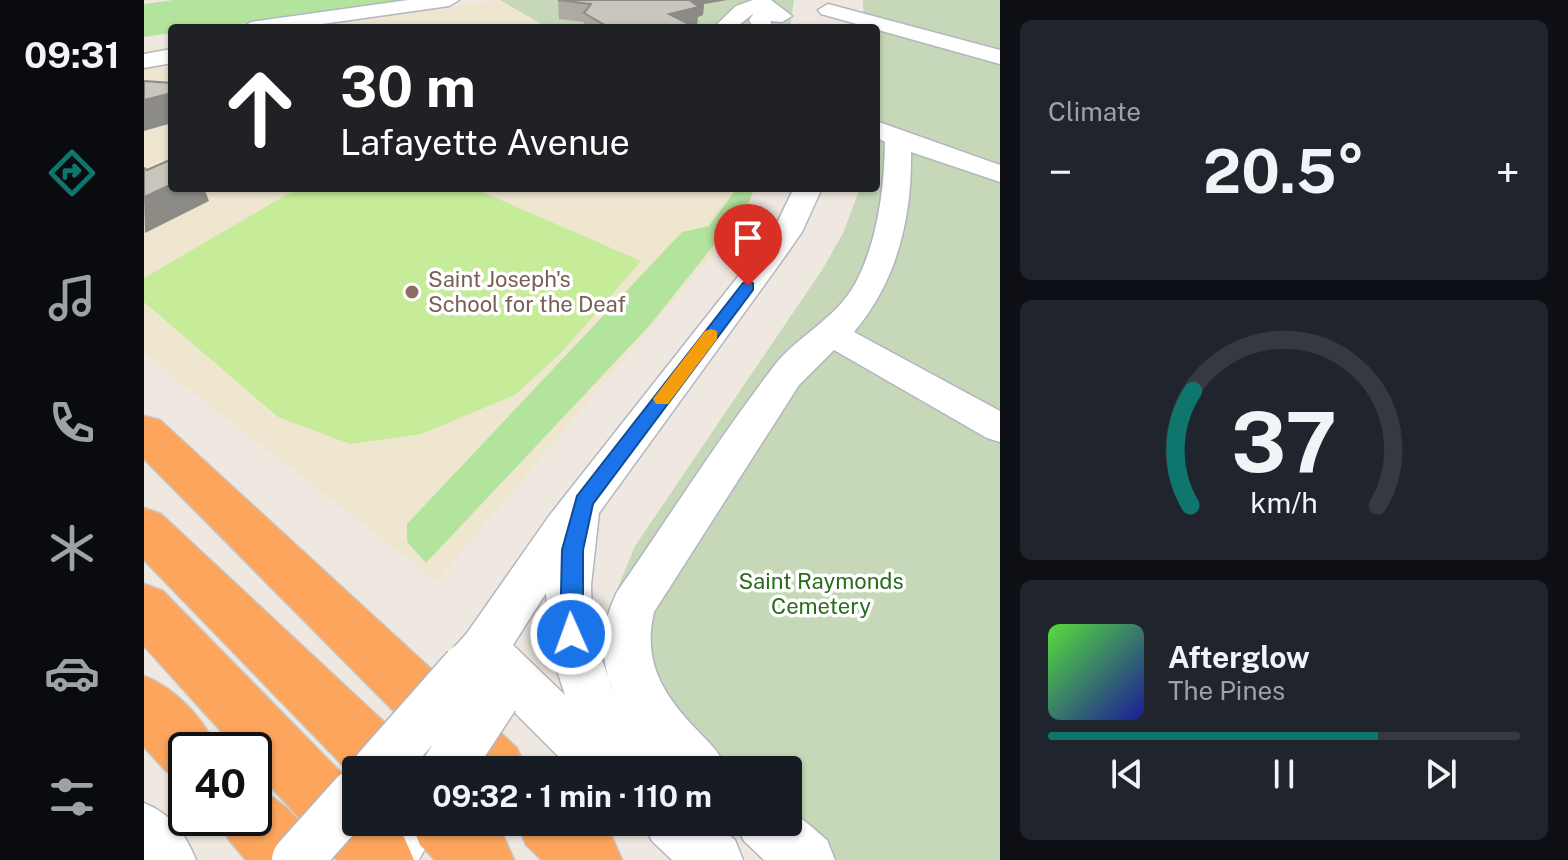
<!DOCTYPE html>
<meta charset="utf-8">
<style>
body{margin:0;font-family:"Public Sans",sans-serif;background:#20242c;color:#f1f3f6;height:100vh;display:flex;flex-direction:column;font-size:30px;white-space:nowrap}
*{box-sizing:border-box;margin:0}
p{font-size:26px;color:#9ea1a6}
.icon{flex:none;width:44px;height:44px;fill:none;stroke:currentColor;stroke-width:2;stroke-linecap:round;stroke-linejoin:round}
.map{position:relative;flex:1;overflow:hidden}
.panel{display:flex;flex-direction:column;gap:20px;padding:20px;background:#0d0f14;width:568px}
.panel>*{flex:none}
.hud{position:absolute;left:24px;top:24px;width:712px;height:168px;border-radius:8px;box-shadow:0 2px 6px #0004;background:#202124;color:#fff;overflow:hidden}
.speed{position:absolute;left:24px;top:732px;display:flex;gap:16px;font-size:40px;font-weight:700;text-align:center}
.speed>*{display:grid;place-content:center;width:104px;height:104px;border-radius:50%;background:#171b24;box-shadow:0 2px 6px #0004;line-height:1}
.speed .limit{border:4px solid #111;border-radius:12px;background:#fff;color:#111}
.pin{position:absolute;display:grid;place-items:center;width:68px;height:68px;color:#fff;margin:-82px -34px;border-radius:50% 50% 50% 0;rotate:-45deg;box-shadow:0 0 8px #0007}
.pin .icon{rotate:45deg}
.me{position:absolute;width:88px;margin:-44px;rotate:358deg;stroke-linejoin:round;filter:drop-shadow(0 0 6px #0008)}
.turn{display:flex;align-items:center;gap:28px;height:168px;padding:0 40px;font-size:36px}
.turn .icon{width:104px;height:104px;stroke-width:2.5}
.turn b{display:block;font-size:56px;line-height:68px}
.big{font-size:60px;font-weight:700;line-height:1.1}
.panel .card{flex:1;display:flex;flex-direction:column;justify-content:center;gap:12px;min-width:0;padding:0 28px;border-radius:12px;background:#20242c}
.panel .dial{align-items:center;gap:0}
.dial svg{height:208px;overflow:visible;fill:none;stroke:#363941;stroke-width:7;stroke-linecap:round;text-anchor:middle}
.dial text{fill:#f1f3f6;stroke:none}
.song{display:flex;align-items:center;gap:24px}
.cover{width:96px;height:96px;border-radius:12px;background:linear-gradient(135deg,hsl(110 70% 55%),hsl(240 70% 35%))}
.played{height:8px;border-radius:4px;background:linear-gradient(90deg,#0f766e 70%,#363941 70%)}
.keys{display:flex;justify-content:space-around;direction:ltr}
.heat{display:flex;justify-content:space-between;align-items:center;font-size:44px;direction:ltr}
.trip{position:absolute;left:198px;top:756px;width:460px;height:80px;border-radius:8px;background:#171b24;box-shadow:0 2px 6px #0004;font-weight:700;line-height:80px;text-align:center}
main{display:flex;flex:1;min-height:0}
.dock{display:flex;flex-direction:column;width:144px;justify-content:space-around;align-items:center;background:#090b0e;color:#9ea1a6}
.dock .icon{width:56px;height:56px}
.dock .current{color:#0f766e}
.dock b{font-size:36px;color:#f1f3f6}
.map>svg:first-child{display:block}
.education{fill:#efe6d0}
.green{fill:#b3e49d}
.cemetery{fill:#c6d8b7}
.pitch{fill:#c6eb99}
.lines{fill:none;stroke-linecap:round;stroke-linejoin:round}
.minor-casing{stroke:#b3b5c0;stroke-width:3}
.highway-casing{stroke:#c8c8c8;stroke-width:3}
.minor{fill:#fff;fill-rule:evenodd}
.highway{fill:#fda55c;fill-rule:evenodd}
.minor-bridge-casing{stroke:#b3b5c0;stroke-width:53;stroke-linecap:butt}
.minor-bridge{stroke:#fff;stroke-width:50}
.wall{fill:#aeaaa3}
.shaded-wall{fill:#8d8b85}
.building{fill:#cac6be;stroke:#8d8b85;stroke-width:2}
.route{fill:#1a73e8;stroke:#114b97;stroke-width:2}
.slow{fill:#f59e0b}
.education-dot{fill:#8d6e63;stroke:#fff;stroke-width:3}
.labels{text-anchor:middle;dominant-baseline:central;stroke-width:7;stroke-linejoin:round;paint-order:stroke}
.education-label{font-size:22px;fill:#785e54;stroke:#fff;text-anchor:start}
.park-label{font-size:22px;fill:#2a6b1c;stroke:#fff}
</style>
<main>
<nav class="dock">
<b>09:31</b>
<svg class="icon current" aria-label="directions" viewBox="0 0 24 24"><path d="M12 3l9 9-9 9-9-9zM9 14v-3h6M13 9l2 2-2 2"/></svg>
<svg class="icon" aria-label="music" viewBox="0 0 24 24"><path d="M9 18V5l10-2v13"/><circle cx="6" cy="18" r="3"/><circle cx="16" cy="16" r="3"/></svg>
<svg class="icon" aria-label="phone" viewBox="0 0 24 24"><path d="M5 4h4l2 5-3 2q2 4 5 5l2-3 5 2v4C11 20 4 13 5 4z"/></svg>
<svg class="icon" aria-label="climate" viewBox="0 0 24 24"><path d="M12 3v18M4 7l16 10M4 17L20 7"/></svg>
<svg class="icon" aria-label="car" viewBox="0 0 24 24"><path d="M5 17H2v-5l4-1 3-4h7l3 4 3 1v5h-3M9 17h6M6 11h13"/><circle cx="7" cy="17" r="2"/><circle cx="17" cy="17" r="2"/></svg>
<svg class="icon" aria-label="filters" viewBox="0 0 24 24"><path d="M4 7h16M4 17h16"/><circle cx="9" cy="7" r="2"/><circle cx="15" cy="17" r="2"/></svg>
</nav>
<div class="map">
<svg width="856" height="860" viewBox="0 0 856 860">
<rect width="100%" height="100%" fill="#eee8e0"/>
<g class="education">
<path d="M356,0L404,28H157Z"/>
<path d="M28,46V188H615L586,233L293,581L35,382L0,351V50Z"/>
</g>
<g class="green">
<path d="M29,0H265L66,28H28V33L0,37V4Z"/>
<path d="M593,188H610L606,200L506,325L282,563L263,542V524L538,232L565,226Z"/>
</g>
<g class="cemetery">
<path d="M356,0H650L646,28H404Z"/>
<path d="M719,0H856V860H639L644,822V770H535L466,628L470,597L491,546L678,270L699,233L716,188H732V28H720Z"/>
</g>
<path class="pitch" d="M154,188H329L497,261L418,352L371,395L277,434L206,444L134,417L0,302V278Z"/>
<g class="lines">
<defs>
<g id="minor">
<path d="M264,0H315L305,6L150,28H97L107,22Z"/>
<path d="M609,0H627L648,16L638,22L626,21L630,28H610L605,20L610,13L591,28H569L592,6Z"/>
<path d="M684,4L856,50V64L677,14L674,10Z"/>
<path d="M28,49V63L0,68V54Z"/>
<path d="M732,121L856,165V182L767,152C768,218 753,281 710,332L856,411V442L843,438L690,350L655,385L510,612C498,662 520,696 553,730C566,744 576,752 583,770H519L507,757L512,770H428L341,683L323,691L306,684L299,668L306,652L323,633L405,516L611,255L629,231L650,188H678L658,232L637,262L455,513L447,585L448,617L454,649L470,693C455,657 456,627 473,592C525,517 574,439 630,366C654,335 691,320 711,284C734,241 740,190 741,142L732,137ZM402,593L406,649L421,695L369,645Z"/>
<path d="M0,803C27,814 41,833 52,860H0Z"/>
<path d="M644,807L683,840L691,860H620L600,841L591,822H644Z"/>
<path d="M234,822H295L275,860H214Z"/>
<path d="M499,822H570L591,840L599,860H528L508,841Z"/>
</g>
<g id="highway">
<path d="M0,416L16,420L373,748L382,770H308L0,459Z"/>
<path d="M0,508L17,514L268,748L277,770H212V779L0,560Z"/>
<path d="M0,584L19,591L212,788V822H246L260,837L270,860H193L110,768V750H94L0,646Z"/>
<path d="M0,676C32,689 60,718 73,750H42V780L22,771L0,747Z"/>
<path d="M110,787C142,801 166,829 179,860H102L85,840L75,818H110Z"/>
<path d="M267,822H345L360,837L370,860H291L276,845Z"/>
<path d="M373,822H452L468,837L478,860H398L382,845Z"/>
</g>
</defs>
<use href="#minor" class="minor-casing"/>
<use href="#highway" class="highway-casing"/>
<use href="#minor" class="minor"/>
<use href="#highway" class="highway"/>
<defs>
<g id="minor-bridge">
<path d="M233,770L323,668"/>
<path d="M302,770L350,697"/>
<path d="M153,860L212,794"/>
</g>
</defs>
<use href="#minor-bridge" class="minor-bridge-casing"/>
<use href="#minor-bridge" class="minor-bridge"/>
</g>
<path class="wall" d="M414,0H583L560,4L559,15L554,17L553,26L550,27L553,28H440V22L415,19Z"/>
<g class="shaded-wall">
<path d="M545,0H583L560,4L559,15L554,17L553,26L544,28L525,14Z"/>
<path d="M28,93V123L0,131V100Z"/>
<path d="M28,184V188H60L65,201L1,233L0,197Z"/>
</g>
<g class="building">
<path d="M414,0H550L547,1L555,7L525,14L553,28H466L440,13L447,4Z"/>
<path d="M0,81L28,83V93L0,100Z"/>
<path d="M28,159V184L0,197V168L3,170Z"/>
</g>
<path class="route" d="M604,281L609,283V290L449,504L439,550V634L435,641L427,645L419,641L416,634L418,550L433,496L599,283Z"/>
<path class="slow" d="M567,329L573,331V339L524,404H512L509,399L512,395L561,331Z"/>
<circle class="education-dot" cx="268" cy="292" r="8"/>
<g class="labels">
<g class="education-label">
<text x="284" y="279">Saint Joseph's<tspan x="284" dy="25">School for the Deaf</tspan></text>
</g>
<g class="park-label">
<text x="677" y="581">Saint Raymonds<tspan x="677" dy="25">Cemetery</tspan></text>
</g>
</g>
</svg>
<div class="speed"><div class="limit">40</div></div>
<div class="pin" style="left:604px;top:286px;background:#d93025"><svg class="icon" aria-label="arrive" viewBox="0 0 24 24"><path d="M6 21V4h12l-3 4 3 4H6"/></svg></div>
<svg class="me" style="left:427px;top:634px" viewBox="-20 -20 40 40"><circle r="17" fill="#1a73e8" stroke="#fff" stroke-width="3"/><path d="M0-11L8 9 0 5-8 9z" fill="#fff"/></svg>
<div class="trip">09:32 · 1 min · 110 m</div>
<div class="hud">
<div class="turn"><svg class="icon" aria-label="ahead" viewBox="0 0 24 24"><path d="M12 20V5M6 11l6-6 6 6"/></svg><div><b>30 m</b>Lafayette Avenue</div></div>
</div>
</div>
<section class="panel">
<div class="card"><p>Climate</p>
<div class="heat"><a>−</a><b class="big">20.5°</b><a>+</a></div>
</div>
<div class="card dial"><svg viewBox="0 0 100 80">
<path d="M14 69A42 42 0 1 1 86 69"/>
<path d="M14 69A42 42 0 0 1 15 25" stroke="#0f766e"/>
<text x="50" y="56" font-size="32" font-weight="700">37</text>
<text x="50" y="72" font-size="11">km/h</text>
</svg></div>
<div class="card">
<div class="song"><i class="cover"></i><div><b>Afterglow</b><p>The Pines</p></div></div>
<div class="played"></div>
<div class="keys"><svg class="icon" aria-label="previous" viewBox="0 0 24 24"><path d="M18 5L8 12l10 7zM5 5v14"/></svg><svg class="icon" aria-label="pause" viewBox="0 0 24 24"><path d="M8 5v14M16 5v14"/></svg><svg class="icon" aria-label="next" viewBox="0 0 24 24"><path d="M6 5l10 7-10 7zM19 5v14"/></svg></div>
</div>
</section>
</main>
